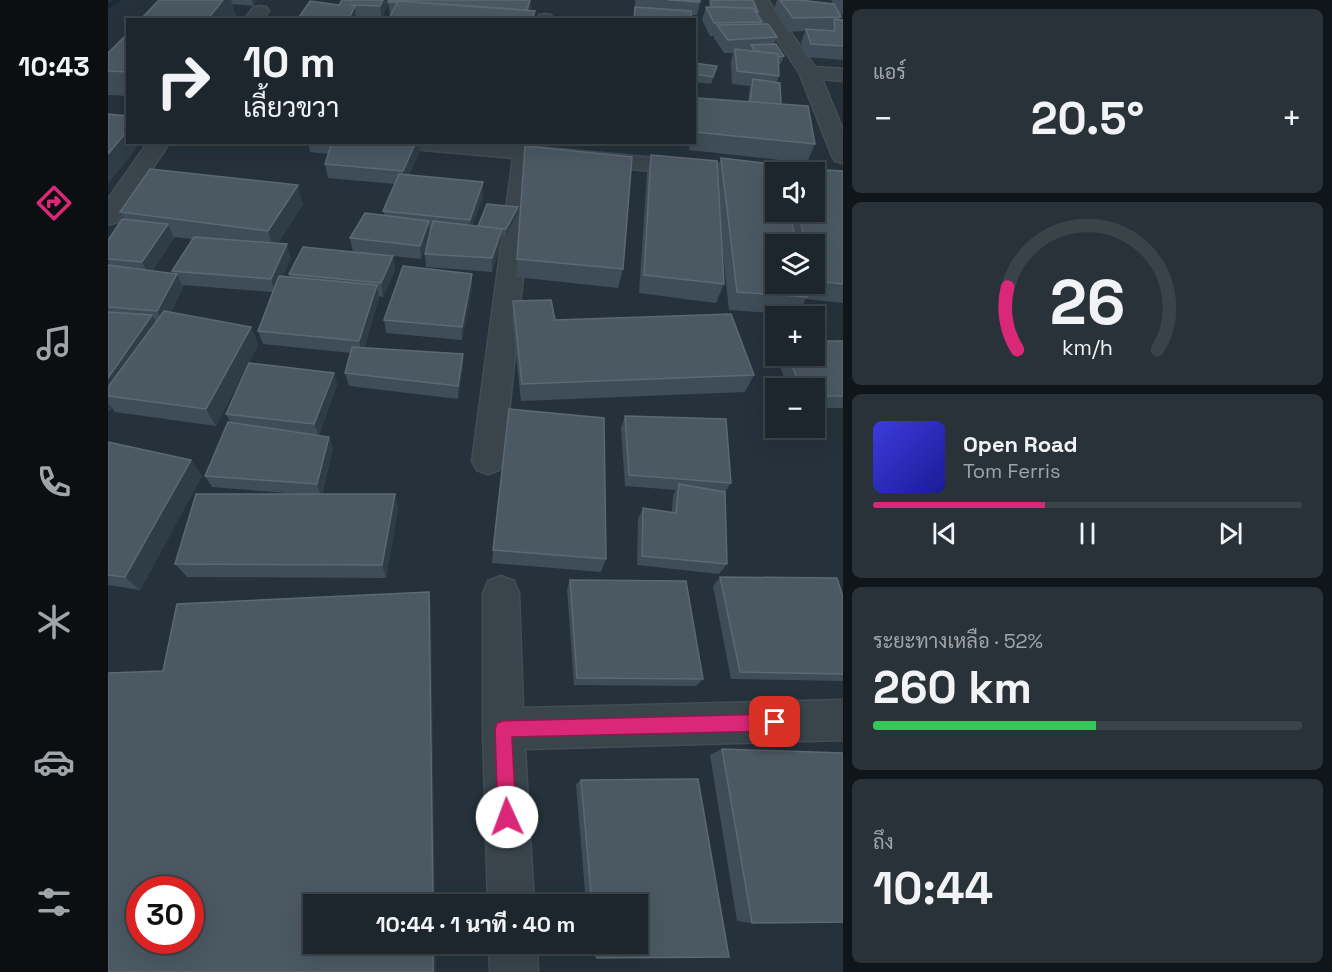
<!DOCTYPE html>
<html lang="th">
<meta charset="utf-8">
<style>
body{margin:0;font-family:"Space Grotesk",Sarabun,sans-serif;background:#293238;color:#f1f3f6;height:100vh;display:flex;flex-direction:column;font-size:22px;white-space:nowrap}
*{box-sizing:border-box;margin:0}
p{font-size:20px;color:#a0a5a9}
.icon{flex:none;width:33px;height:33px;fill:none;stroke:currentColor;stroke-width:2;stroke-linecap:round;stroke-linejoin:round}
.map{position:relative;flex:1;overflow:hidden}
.panel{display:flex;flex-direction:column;gap:9px;padding:9px;background:#0f1518;width:489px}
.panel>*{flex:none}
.hud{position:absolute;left:18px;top:18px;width:570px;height:126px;border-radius:0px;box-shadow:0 6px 24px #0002,0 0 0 2px #3a4348;background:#1c262c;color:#f1f3f6;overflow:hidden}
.controls{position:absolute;left:657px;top:162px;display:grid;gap:12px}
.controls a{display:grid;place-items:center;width:60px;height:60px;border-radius:0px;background:#1c262c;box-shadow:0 6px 24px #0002,0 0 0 2px #3a4348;font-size:30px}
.speed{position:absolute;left:18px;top:876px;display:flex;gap:12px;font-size:30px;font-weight:700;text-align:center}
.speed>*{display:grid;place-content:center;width:78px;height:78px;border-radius:50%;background:#1c262c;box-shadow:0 6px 24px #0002,0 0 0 2px #3a4348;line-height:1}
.speed .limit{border:9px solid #d22;background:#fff;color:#111}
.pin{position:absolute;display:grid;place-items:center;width:51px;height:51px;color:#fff;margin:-26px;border-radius:12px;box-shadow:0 3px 9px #0006}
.me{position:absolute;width:66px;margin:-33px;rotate:358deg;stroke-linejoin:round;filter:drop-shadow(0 0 4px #0008)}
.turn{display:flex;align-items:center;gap:21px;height:126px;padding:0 18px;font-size:27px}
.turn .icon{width:78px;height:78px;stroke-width:2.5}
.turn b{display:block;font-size:42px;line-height:51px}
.big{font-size:45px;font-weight:800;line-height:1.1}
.panel .widget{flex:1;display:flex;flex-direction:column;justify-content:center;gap:9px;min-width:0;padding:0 21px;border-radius:9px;background:#293238}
.panel .dial{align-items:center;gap:0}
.dial svg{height:156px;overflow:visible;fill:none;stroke:#3a4348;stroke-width:7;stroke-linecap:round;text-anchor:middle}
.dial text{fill:#f1f3f6;stroke:none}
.song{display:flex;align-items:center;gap:18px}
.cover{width:72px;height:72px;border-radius:9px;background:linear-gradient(135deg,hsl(240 70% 55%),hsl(240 70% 35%))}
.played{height:6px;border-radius:3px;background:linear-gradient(90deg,#db2777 40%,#3a4348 40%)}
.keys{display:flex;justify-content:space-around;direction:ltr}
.heat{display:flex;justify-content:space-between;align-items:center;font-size:33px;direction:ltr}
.charge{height:9px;border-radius:4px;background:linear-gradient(90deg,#34c759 52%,#3a4348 0)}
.trip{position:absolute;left:195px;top:894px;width:345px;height:60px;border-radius:0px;background:#1c262c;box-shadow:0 6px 24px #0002,0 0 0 2px #3a4348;font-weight:800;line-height:60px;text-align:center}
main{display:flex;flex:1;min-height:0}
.dock{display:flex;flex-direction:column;width:108px;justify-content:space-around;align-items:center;background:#0b0f12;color:#a0a5a9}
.dock .icon{width:42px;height:42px}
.dock .active{color:#db2777}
.dock b{font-size:27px;color:#f1f3f6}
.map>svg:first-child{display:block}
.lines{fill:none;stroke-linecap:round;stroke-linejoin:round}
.stream{fill:#192b38;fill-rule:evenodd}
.street-casing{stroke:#424d54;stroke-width:3}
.street{fill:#39444b;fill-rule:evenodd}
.wall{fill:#3e4d57;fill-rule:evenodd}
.shaded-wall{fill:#2f3d47}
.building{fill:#4b5963;stroke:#5b6973;stroke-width:1.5;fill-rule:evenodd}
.route{fill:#db2777;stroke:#8e194d;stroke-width:1.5}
</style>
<main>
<nav class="dock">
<b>10:43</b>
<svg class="icon active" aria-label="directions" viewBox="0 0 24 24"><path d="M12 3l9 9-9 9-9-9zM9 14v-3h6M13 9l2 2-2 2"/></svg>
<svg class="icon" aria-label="music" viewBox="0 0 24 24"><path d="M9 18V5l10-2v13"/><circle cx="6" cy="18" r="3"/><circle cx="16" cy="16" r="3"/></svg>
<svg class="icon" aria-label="phone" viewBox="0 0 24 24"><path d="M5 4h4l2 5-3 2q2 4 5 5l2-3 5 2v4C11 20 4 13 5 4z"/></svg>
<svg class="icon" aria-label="climate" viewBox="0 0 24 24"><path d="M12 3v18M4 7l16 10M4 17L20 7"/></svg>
<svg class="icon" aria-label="car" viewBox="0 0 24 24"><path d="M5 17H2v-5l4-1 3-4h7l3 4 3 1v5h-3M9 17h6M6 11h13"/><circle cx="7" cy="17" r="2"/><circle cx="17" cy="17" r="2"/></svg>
<svg class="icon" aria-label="filters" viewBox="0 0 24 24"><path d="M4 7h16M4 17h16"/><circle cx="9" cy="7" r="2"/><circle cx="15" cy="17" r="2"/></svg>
</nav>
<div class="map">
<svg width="735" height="972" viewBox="0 0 735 972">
<rect width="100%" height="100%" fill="#25323b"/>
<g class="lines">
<path class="stream" d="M5,0H14L0,9V4Z"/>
<defs>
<g id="street">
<path d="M642,0H660L707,67L735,69V81L714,79L735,130V163L727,161L724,156L691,72Z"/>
<path d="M152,6L158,7L161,11L155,20H136L146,7Z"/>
<path d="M437,14L443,15L446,20H428L431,15Z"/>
<path d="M40,142H62L9,222L0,225V199Z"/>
<path d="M294,142H381L407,145V142H429L428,147L668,169L677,172H668V183L427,160L396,461L391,470L380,474L369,470L364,461L405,158L305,149L297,147Z"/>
<path d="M393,576L406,581L411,593L415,708L735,700V740L417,749L426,904H380L375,729V593L380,581Z"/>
<path d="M381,944H429L430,972H382Z"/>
</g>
</defs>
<use href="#street" class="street-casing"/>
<use href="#street" class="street"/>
</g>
<g class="wall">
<path d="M51,0H149L145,6L124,4L128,17L126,20H32Z"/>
<path d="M234,0H423L422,10L283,15H282L280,3L274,19L248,18V20H189L231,5Z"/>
<path d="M527,0H592V2L589,15H583V20H525L527,7Z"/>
<path d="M601,0H641L650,12L649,14L654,22V24L669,37L666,44L676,56L673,64H670L671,76L668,83L673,104L707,144L699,163L581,150L582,142H586V105L589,98L640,102L642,86L624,84L623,62L625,53H616L606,38V36H602L594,20L598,7H601Z"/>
<path d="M669,0H692L725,4L723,0H735V15H732L733,17L731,20H735V60L697,57L693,42L697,31L680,32L666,10Z"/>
<path d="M20,33V96L0,95V53Z"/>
<path d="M586,63L609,66L603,84L586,82Z"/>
<path d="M200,142H312V150L301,175L375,182V196L365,225L370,226L409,215L398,236H394L393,242L384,272L318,267L317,254L322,235L313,259L285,256L287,270L275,297L271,296V298L256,348L355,367L350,399L241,386L237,373L243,353L155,344L150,331L165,292L74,285L75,287L63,313L143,327L150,345L108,426L7,412L4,408L2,411L0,410V240L16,219L12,212L195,204L170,243L183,258L174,277H182L181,274L245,252L242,238L276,215L275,211L287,184L220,178L217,164L220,154L202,152ZM66,237L84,239L64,271L65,273L44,271L66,238Z"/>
<path d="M417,146L515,269L510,288L408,277Z"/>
<path d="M543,155L609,169L613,158L668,212H706V172H682L684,168L735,171V303L698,299L689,315L621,310L613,236L616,284L608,303L531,293L539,174ZM668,244H706V284H668Z"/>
<path d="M364,288L354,340L278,333L276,320Z"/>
<path d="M405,301L447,320L646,375L637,392L413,401L404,319Z"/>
<path d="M735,341V408H706V388H680L668,356H706Z"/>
<path d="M226,373L229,385L211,435L221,437L225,449L214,494H287L290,509L278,578L79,577L67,564L191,494L104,487L97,476L123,423L118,414Z"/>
<path d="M517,416L623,483L617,492L619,564L611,574L529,565L530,519L535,508L564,513L565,495L568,490L517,486L513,428Z"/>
<path d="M0,442L83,460L94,476L32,590L0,585Z"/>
<path d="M385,550L498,559L493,572L384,563Z"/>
<path d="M612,577L735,597V681L623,679L605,586Z"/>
<path d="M462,580L595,679L588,686L466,685L459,589Z"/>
<path d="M614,749L644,923L629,921L602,755Z"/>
<path d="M590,779L621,957L489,958L482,954L481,944H530V904H478L468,784L473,780Z"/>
</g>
<g class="shaded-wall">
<path d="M115,0H123L128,17L126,20H99Z"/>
<path d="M144,0H149L145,6Z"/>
<path d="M275,0H282L274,19L272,6Z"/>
<path d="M422,0H423V9L419,20V11Z"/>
<path d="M247,6L248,19L240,20Z"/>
<path d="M20,130V142H33L0,184V154Z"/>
<path d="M308,142H312V150L296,185L295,171Z"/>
<path d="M375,182V196L362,234V220Z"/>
<path d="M190,185L195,204L166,250L160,231Z"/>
<path d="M410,207L409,215L398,236V229Z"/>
<path d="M321,221L322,234L313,259L312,246Z"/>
<path d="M60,224L66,238L41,275L34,262Z"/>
<path d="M394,229L393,242L384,272V258Z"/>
<path d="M179,244L183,258L167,292L163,279Z"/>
<path d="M285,256L287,270L275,297L273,283Z"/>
<path d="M69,274L75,287L57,325L49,311Z"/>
<path d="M364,274V288L354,340V327Z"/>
<path d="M269,285L271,298L254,354L251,341Z"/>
<path d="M44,315L54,333L0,396V378Z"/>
<path d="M143,327L150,345L108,426L98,409Z"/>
<path d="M355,354V367L350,399V386Z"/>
<path d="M226,373L229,385L211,436L206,424Z"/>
<path d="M0,403L4,408L2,411L0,408Z"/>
<path d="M221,437L225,449L213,496L209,484Z"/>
<path d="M83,460L94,476L32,590L17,577Z"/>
<path d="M287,494L290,509L278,578L274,565Z"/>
<path d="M321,592L323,606L327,904H325Z"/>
<rect x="325" y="944" width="3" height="28"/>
</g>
<g class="building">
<path d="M51,0H115L99,20H32Z"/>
<path d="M234,0H275L272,6L243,5L247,6L240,20H189L202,1L231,5Z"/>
<path d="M281,0H422L419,10L290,1L289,2H280Z"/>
<path d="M560,0H592V2Z"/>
<path d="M603,0H645L650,12H648L645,8L604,7Z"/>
<path d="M672,0H692L726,4L733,17L685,18Z"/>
<path d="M290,1L427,11L424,20H280Z"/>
<path d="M527,7L583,11V20H526Z"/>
<path d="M598,7L645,8L654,22L606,23Z"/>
<path d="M726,19L735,20V46L703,44L698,29L727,31Z"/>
<path d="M660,24L669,37L620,40L609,25Z"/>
<path d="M20,33V72L0,71V53Z"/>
<path d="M668,44L676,56L670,57V54L647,51L643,45Z"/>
<path d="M627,49L670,54L671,76L629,71Z"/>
<path d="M586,63L609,66L605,77L586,74Z"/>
<path d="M645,79L672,83L673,104L642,102Z"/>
<path d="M589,98L700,106L707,144L587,132Z"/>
<path d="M0,114L20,116V130L0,154Z"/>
<path d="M224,142H308L295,171L217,164Z"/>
<path d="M417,146L524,157L515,269L409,259Z"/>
<path d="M543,155L609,161L616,284L536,275Z"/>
<path d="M613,158L672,165L674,172H668V212H682L688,244H668V284H696L699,297L629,292Z"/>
<path d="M684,168L735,171V284L706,281V244H697L691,212H706V172H685Z"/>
<path d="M42,169L190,185L160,231L12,212Z"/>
<path d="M291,174L375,182L362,220L275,211Z"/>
<path d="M379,204L410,207L398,229L370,226Z"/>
<path d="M257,213L321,221L312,246L242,238Z"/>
<path d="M14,219L60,224L34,262L0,259V240Z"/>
<path d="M325,221L394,229L384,258L317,254Z"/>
<path d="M86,237L179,244L163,279L64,271Z"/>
<path d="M195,247L285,256L273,283L181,274Z"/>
<path d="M0,265L69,274L49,311L0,307Z"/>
<path d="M295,266L364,274L354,327L276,320Z"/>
<path d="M171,276L269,285L251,341L150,331Z"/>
<path d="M443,300L447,320L623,314L646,375L414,384L405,301Z"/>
<path d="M56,311L143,327L98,409L0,396V387Z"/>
<path d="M0,312L44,315L0,378Z"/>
<path d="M706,341H735V396H706V388H693L680,356H706Z"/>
<path d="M244,347L355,354L350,386L237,373Z"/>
<path d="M141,363L226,373L206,424L118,414Z"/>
<path d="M401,409L496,418L498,559L385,550Z"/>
<path d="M517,416L618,419L623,483L521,475Z"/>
<path d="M120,422L221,437L209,484L97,476Z"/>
<path d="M0,442L83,460L17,577L0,575Z"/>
<path d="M571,484L617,492L619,564L534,556L535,508L568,513Z"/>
<path d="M88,494H287L274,565L67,564Z"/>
<path d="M612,577L729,578L735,597V674L632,672Z"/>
<path d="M462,580L578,581L595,679L469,678Z"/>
<path d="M321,592L325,904H206V944H325V972H0V673L55,671L69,604ZM32,890H82V940H32Z"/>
<path d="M614,749L735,753V922L644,923Z"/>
<path d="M590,779L621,957L489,958L487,944H530V904H484L473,780Z"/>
</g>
<path class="route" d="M667,714L673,716L675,722L673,728L667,731L404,737L408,817L406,823L399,826L393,823L390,817L387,729L389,723L395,721Z"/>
</svg>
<div class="controls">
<a><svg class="icon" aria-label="sound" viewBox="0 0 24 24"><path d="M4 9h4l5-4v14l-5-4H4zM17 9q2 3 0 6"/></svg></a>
<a><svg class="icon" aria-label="layers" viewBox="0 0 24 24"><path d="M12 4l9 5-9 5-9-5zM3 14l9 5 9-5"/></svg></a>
<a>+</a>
<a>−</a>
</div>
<div class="speed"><div class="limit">30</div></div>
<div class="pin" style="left:667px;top:722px;background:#d93025"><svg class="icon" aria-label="arrive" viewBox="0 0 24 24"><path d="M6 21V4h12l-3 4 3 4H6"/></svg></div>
<svg class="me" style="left:399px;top:817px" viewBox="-20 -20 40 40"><circle r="19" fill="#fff"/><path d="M0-13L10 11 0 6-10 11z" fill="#db2777"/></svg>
<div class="trip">10:44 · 1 นาที · 40 m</div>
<div class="hud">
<div class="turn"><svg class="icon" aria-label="right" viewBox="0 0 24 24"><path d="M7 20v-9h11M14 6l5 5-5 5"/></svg><div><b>10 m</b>เลี้ยวขวา</div></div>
</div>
</div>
<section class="panel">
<div class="widget"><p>แอร์</p>
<div class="heat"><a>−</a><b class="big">20.5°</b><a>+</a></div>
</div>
<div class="widget dial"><svg viewBox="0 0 100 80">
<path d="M14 69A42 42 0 1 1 86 69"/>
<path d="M14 69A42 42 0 0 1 9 37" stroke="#db2777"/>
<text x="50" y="56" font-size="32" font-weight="700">26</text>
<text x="50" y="72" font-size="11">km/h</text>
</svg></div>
<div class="widget">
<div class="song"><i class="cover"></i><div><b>Open Road</b><p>Tom Ferris</p></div></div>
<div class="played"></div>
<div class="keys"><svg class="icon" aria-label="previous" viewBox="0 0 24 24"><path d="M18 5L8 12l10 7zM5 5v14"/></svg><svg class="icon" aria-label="pause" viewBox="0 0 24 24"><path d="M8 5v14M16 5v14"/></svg><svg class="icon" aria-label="next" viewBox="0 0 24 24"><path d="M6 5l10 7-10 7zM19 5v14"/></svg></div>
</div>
<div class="widget"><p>ระยะทางเหลือ · 52%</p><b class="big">260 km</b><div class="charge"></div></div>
<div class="widget"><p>ถึง</p><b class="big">10:44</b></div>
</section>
</main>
